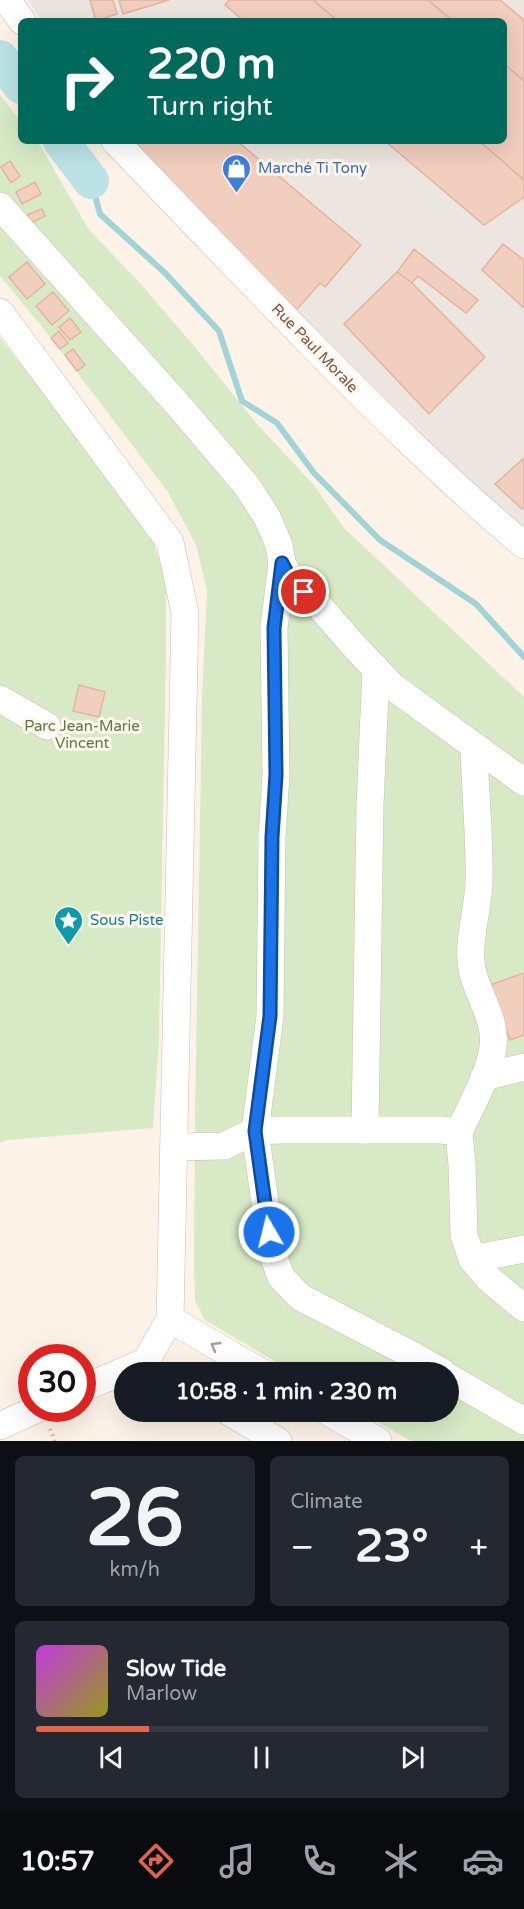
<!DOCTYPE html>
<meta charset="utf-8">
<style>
body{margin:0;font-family:"Varela Round",sans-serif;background:#242831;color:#f1f3f6;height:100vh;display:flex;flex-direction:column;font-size:22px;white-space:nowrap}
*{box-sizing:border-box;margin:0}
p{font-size:20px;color:#9ea1a6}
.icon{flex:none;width:33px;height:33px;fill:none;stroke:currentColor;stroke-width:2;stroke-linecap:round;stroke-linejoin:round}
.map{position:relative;height:1441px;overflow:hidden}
.panel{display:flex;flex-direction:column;gap:15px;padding:15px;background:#0d0f14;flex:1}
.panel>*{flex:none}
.top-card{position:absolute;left:18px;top:18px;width:489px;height:126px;border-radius:9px;box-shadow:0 6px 24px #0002;background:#00695c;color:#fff;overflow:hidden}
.speed{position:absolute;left:18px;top:1344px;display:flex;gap:12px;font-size:30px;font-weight:700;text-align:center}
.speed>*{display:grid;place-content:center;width:78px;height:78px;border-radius:50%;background:#171b24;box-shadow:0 6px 24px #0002;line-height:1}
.speed .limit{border:9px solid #d22;background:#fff;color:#111}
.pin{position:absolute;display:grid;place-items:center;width:51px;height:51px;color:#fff;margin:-26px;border:3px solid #fff;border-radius:50%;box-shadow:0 2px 6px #0007}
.me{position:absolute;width:66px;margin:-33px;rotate:352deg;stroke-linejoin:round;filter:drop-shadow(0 0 4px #0008)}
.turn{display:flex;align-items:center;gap:21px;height:126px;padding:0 30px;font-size:27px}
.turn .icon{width:78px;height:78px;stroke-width:2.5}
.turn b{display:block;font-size:42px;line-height:51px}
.big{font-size:45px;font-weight:700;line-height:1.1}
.panel .widget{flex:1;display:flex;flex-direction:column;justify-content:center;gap:9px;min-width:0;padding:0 21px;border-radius:9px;background:#242831}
.panel .dial{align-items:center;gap:0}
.dial b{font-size:78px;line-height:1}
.song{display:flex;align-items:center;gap:18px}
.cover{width:72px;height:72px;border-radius:9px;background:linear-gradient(135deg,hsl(290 70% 55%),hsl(60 70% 35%))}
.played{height:6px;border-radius:3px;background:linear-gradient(90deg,#e4634e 25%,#363941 25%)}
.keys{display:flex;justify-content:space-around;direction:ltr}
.heat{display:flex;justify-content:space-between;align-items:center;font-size:33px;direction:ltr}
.panel .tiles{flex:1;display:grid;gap:15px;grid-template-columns:1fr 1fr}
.widget:last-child{grid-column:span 2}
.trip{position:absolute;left:114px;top:1362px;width:345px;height:60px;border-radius:30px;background:#171b24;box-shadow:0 6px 24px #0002;font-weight:700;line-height:60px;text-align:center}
.menu{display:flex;height:96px;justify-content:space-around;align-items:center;background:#090b0e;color:#9ea1a6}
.menu .icon{width:42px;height:42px}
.menu .selected{color:#e4634e}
.menu b{font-size:27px;color:#f1f3f6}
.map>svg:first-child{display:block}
.industrial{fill:#ece5e0}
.green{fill:#d7eac5}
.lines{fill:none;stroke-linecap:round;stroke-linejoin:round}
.stream{stroke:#a1d3d7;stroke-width:6}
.river{stroke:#bbe3e6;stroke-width:36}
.building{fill:#f1cebe;stroke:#e4b49f;stroke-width:1.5}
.minor-casing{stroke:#d0bbaf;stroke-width:28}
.path{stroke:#d6b2a1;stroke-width:4;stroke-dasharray:1.5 4.5;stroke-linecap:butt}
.minor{stroke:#fff;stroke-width:27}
.oneway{stroke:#ac9a93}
.route-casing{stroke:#114b97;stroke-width:15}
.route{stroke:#1a73e8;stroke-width:10}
.labels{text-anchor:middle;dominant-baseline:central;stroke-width:6;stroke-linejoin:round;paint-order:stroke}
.shop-label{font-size:15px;fill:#366cbe;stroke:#fff6ed;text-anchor:start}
.street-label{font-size:15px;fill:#75574b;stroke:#fff6ed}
.park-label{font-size:15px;fill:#587b43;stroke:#fff6ed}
.culture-label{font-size:15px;fill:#0d838f;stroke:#fff6ed;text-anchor:start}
</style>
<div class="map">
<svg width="524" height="1441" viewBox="0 0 524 1441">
<rect width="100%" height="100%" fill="#fcf2e7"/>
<path class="industrial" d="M28,0H524V527L449,467L366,387L132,141H504V21H41Z"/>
<g class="green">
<path d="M0,95L21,122V141H36L41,147L89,230L139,282L194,346L256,423L313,484L344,528L524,697V1441H411L360,1412H448V1372H293L205,1320L195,1301L194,1267L195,1118L202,699L207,590L196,545L168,492L44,329L0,276Z"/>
<path d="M0,338L119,487L151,535L164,574L166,591V650L159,1038L153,1128L7,1140L0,1143Z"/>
</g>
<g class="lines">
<path class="stream" d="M91,181L100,214L165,273L219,331L242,401L277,423L314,473L380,540L476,604L524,657"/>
<g class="river">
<path d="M0,58L21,86"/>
<path d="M61,141L91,181"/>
</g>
</g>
<g class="building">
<path d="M90,0H113L117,14L96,21Z"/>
<path d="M119,0H169L123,14Z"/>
<path d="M229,0H313L338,21H244L225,5Z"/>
<path d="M313,0H428L453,21H338Z"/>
<path d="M428,0H500L524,20V81L504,64V21H453Z"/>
<path d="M504,64L524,81V180L479,141H504Z"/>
<path d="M123,141H237L361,245L325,287L320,283L293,314Z"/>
<path d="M385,141H479L524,180V197L484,225Z"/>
<path d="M10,161L20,176L11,183L1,167Z"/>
<path d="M35,182L41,194L22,204L16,192Z"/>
<path d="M42,209L45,216L31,223L27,215Z"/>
<path d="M503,244L524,260V308L482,270Z"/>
<path d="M414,249L478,300L466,313L418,276L412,283L397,272Z"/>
<path d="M27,262L45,284L27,299L9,277Z"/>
<path d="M397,272L412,283L485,357L429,414L344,324Z"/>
<path d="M53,292L69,311L52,325L36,306Z"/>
<path d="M70,318L81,332L70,340L59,327Z"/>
<path d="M59,331L68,343L60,349L51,338Z"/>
<path d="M73,349L85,365L77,371L65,355Z"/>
<path d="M524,458V506L522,509L495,484Z"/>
<path d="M79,685L105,692L99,717L73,711Z"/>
<path d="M524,973V1035L510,1040L490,985Z"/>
</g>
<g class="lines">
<defs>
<g id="minor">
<path d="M7,0L22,21"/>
<path d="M115,141C179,208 243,275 308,341C378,412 447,481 524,545"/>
<path d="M0,206L180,407L247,486L267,517L279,545L282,563L274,628L276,775L272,837L270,1016L255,1131L272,1252L281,1277L300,1297L414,1356L442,1372"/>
<path d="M0,312L170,542L185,613L170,1319L146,1361L82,1389"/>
<path d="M282,563L293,584L315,601L355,647L393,687L524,782"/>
<path d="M0,699L47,726"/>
<path d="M484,1077L524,1067"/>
<path d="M365,1130L370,805L376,669"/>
<path d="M459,1132C470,1108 490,1073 493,1047C497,1019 477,995 472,969C467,941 478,911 479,883C480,838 475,791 474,746"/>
<path d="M174,1147L224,1146L255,1131L279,1130H441L459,1132L462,1165L464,1235L472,1259L489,1279L524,1308"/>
<path d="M472,1259L524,1249"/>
<path d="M170,1319L261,1372"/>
<path d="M448,1377L524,1421"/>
<path d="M229,1412L278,1441"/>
<path d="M328,1412L378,1441"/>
<path d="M0,1426L39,1408"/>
</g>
</defs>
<use href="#minor" class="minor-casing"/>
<path class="path" d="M50,1429L55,1441"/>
<use href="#minor" class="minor"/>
</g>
<defs><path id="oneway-chevron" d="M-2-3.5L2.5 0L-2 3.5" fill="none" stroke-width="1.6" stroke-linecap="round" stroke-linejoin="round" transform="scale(1.5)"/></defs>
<use class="oneway" href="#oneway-chevron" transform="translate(215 1346) rotate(-150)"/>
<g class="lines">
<defs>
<path id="route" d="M269,1232L255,1131L270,1016L272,837L276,775L274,628L282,563L293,584L304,592"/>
</defs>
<use href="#route" class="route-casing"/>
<use href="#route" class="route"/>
</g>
<defs>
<symbol id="shop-pin" viewBox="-11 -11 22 30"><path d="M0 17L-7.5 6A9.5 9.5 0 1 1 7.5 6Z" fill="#3f7fe0" stroke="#fff6ed"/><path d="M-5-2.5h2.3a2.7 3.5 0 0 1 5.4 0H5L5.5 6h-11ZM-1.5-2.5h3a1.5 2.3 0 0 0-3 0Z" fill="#fff"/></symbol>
<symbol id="sight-pin" viewBox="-11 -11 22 30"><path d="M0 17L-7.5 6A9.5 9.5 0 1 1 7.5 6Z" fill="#0f9aa8" stroke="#fff6ed"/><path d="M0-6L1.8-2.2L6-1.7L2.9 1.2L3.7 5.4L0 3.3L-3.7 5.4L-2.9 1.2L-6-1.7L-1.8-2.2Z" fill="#fff"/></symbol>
</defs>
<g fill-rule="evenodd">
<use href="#shop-pin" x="220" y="152" width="33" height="45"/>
<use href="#sight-pin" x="52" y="904" width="33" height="45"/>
</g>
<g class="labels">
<g class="shop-label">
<text x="258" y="168">Marché Ti Tony</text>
</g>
<g class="street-label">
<text transform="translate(315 348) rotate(46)">Rue Paul Morale</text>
</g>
<g class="park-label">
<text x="82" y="726">Parc Jean-Marie<tspan x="82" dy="17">Vincent</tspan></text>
</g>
<g class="culture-label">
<text x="90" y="920">Sous Piste</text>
</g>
</g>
</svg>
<div class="speed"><div class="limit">30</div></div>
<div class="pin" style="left:304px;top:592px;background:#d93025"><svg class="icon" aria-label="arrive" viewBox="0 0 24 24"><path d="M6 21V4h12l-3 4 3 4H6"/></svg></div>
<svg class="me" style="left:269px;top:1232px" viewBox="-20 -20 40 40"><circle r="17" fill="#1a73e8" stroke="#fff" stroke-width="3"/><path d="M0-11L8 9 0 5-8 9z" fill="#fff"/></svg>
<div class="trip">10:58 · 1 min · 230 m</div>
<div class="top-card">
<div class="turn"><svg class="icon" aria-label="right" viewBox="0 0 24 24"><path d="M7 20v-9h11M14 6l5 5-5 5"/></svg><div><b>220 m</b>Turn right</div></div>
</div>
</div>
<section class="panel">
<div class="tiles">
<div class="widget dial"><b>26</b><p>km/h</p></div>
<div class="widget"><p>Climate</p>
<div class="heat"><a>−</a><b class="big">23°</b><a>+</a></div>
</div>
<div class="widget">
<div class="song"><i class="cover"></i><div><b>Slow Tide</b><p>Marlow</p></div></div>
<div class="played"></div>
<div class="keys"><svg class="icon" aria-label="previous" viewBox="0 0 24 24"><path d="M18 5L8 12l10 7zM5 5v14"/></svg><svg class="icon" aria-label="pause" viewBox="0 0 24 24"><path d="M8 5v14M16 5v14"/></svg><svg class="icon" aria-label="next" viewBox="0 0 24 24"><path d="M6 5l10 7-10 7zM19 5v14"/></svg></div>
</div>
</div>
</section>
<nav class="menu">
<b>10:57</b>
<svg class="icon selected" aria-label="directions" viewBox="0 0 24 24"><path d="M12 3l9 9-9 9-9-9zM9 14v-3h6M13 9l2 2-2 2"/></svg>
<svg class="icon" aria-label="music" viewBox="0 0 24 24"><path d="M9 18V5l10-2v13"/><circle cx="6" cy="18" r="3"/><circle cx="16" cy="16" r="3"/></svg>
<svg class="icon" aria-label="phone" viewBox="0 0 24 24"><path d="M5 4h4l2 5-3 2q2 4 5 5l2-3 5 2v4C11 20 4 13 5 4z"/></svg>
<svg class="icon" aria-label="climate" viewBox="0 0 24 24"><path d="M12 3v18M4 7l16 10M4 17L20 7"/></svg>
<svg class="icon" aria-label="car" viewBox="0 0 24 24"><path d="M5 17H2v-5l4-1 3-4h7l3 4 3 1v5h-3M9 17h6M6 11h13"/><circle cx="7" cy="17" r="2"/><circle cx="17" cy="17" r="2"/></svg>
</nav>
